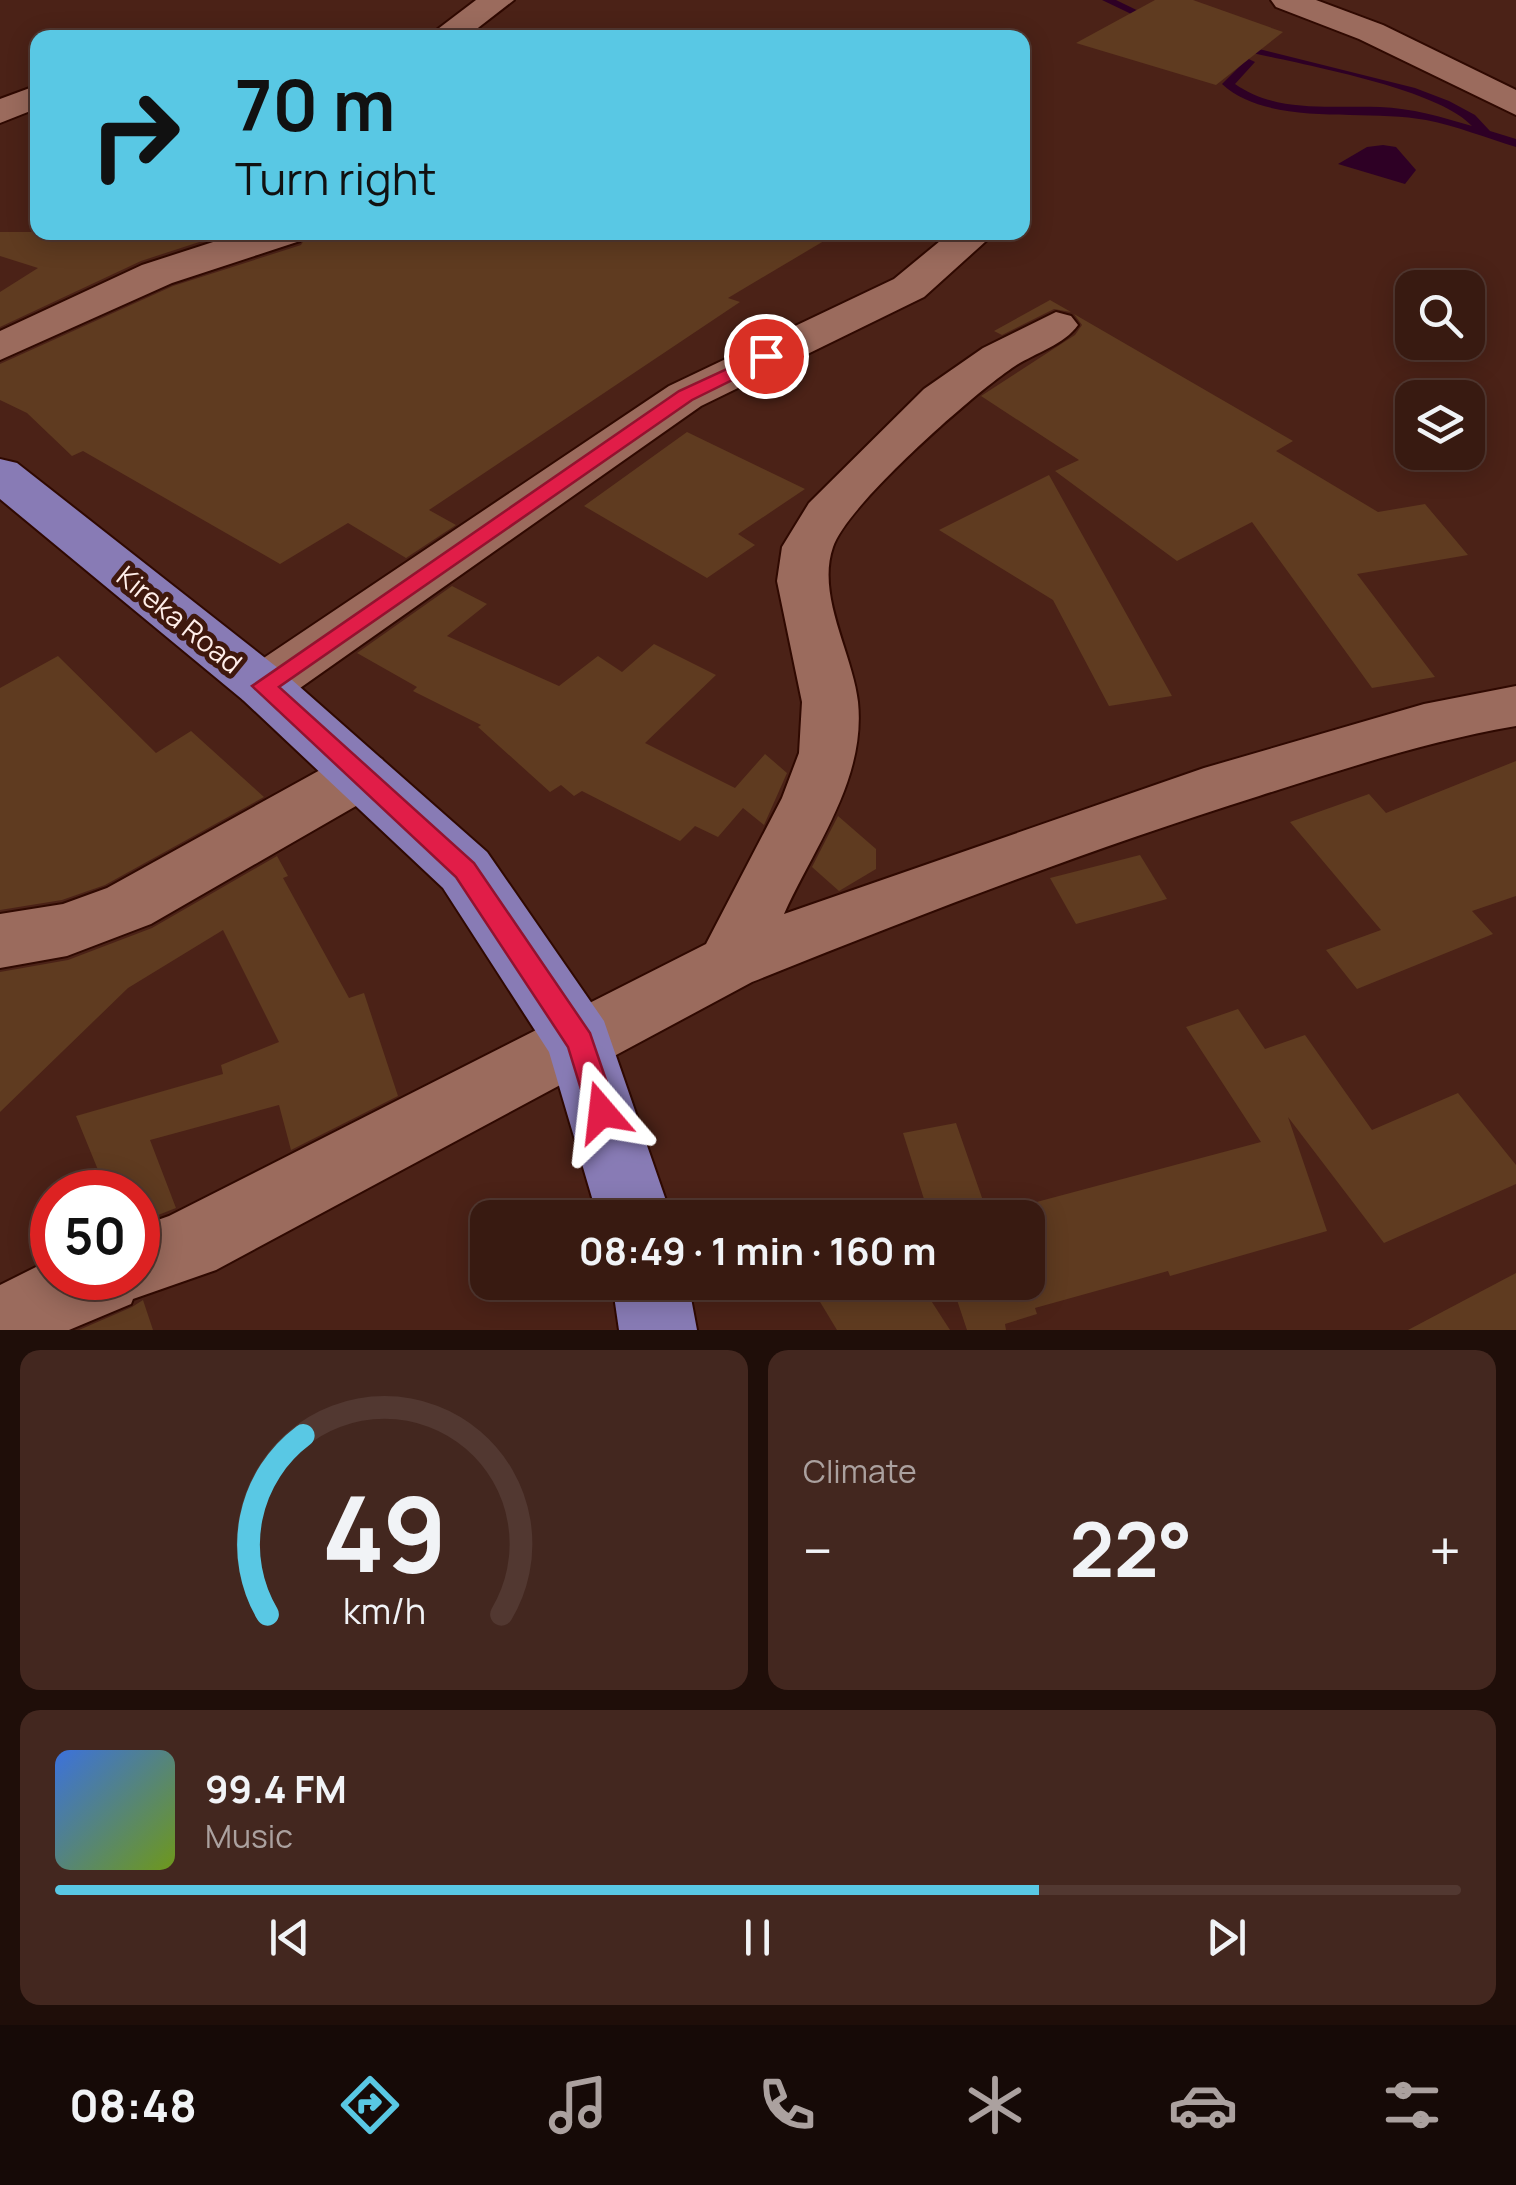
<!DOCTYPE html>
<meta charset="utf-8">
<style>
body{margin:0;font-family:Manrope,sans-serif;background:#43271f;color:#f1f3f6;height:100vh;display:flex;flex-direction:column;font-size:38px;white-space:nowrap}
*{box-sizing:border-box;margin:0}
p{font-size:32px;color:#aba19f}
.icon{flex:none;width:55px;height:55px;fill:none;stroke:currentColor;stroke-width:2;stroke-linecap:round;stroke-linejoin:round}
.map{position:relative;height:1330px;overflow:hidden}
.side{display:flex;flex-direction:column;gap:20px;padding:20px;background:#1f0e09;flex:1}
.side>*{flex:none}
.top-card{position:absolute;left:30px;top:30px;width:1000px;height:210px;border-radius:20px;box-shadow:0 5px 25px #0003,0 0 0 2px #523831;background:#59c8e4;color:#111;overflow:hidden}
.fabs{position:absolute;left:1395px;top:270px;display:grid;gap:20px}
.fabs a{display:grid;place-items:center;width:90px;height:90px;border-radius:20px;background:#381a11;box-shadow:0 5px 25px #0003,0 0 0 2px #523831;font-size:50px}
.speed{position:absolute;left:30px;top:1170px;display:flex;gap:20px;font-size:50px;font-weight:700;text-align:center}
.speed>*{display:grid;place-content:center;width:130px;height:130px;border-radius:50%;background:#381a11;box-shadow:0 5px 25px #0003,0 0 0 2px #523831;line-height:1}
.speed .limit{border:15px solid #d22;background:#fff;color:#111}
.pin{position:absolute;display:grid;place-items:center;width:85px;height:85px;color:#fff;margin:-42px;border:5px solid #fff;border-radius:50%;box-shadow:0 2px 10px #0007}
.me{position:absolute;width:110px;margin:-55px;rotate:343deg;stroke-linejoin:round;filter:drop-shadow(0 0 8px #0008)}
.turn{display:flex;align-items:center;gap:35px;height:210px;padding:0 40px;font-size:45px}
.turn .icon{width:130px;height:130px;stroke-width:2.5}
.turn b{display:block;font-size:70px;line-height:85px}
.big{font-size:75px;font-weight:700;line-height:1.1}
.side .card{flex:1;display:flex;flex-direction:column;justify-content:center;gap:15px;min-width:0;padding:0 35px;border-radius:20px;background:#43271f}
.side .dial{align-items:center;gap:0}
.dial svg{height:260px;overflow:visible;fill:none;stroke:#523831;stroke-width:7;stroke-linecap:round;text-anchor:middle}
.dial text{fill:#f1f3f6;stroke:none}
.song{display:flex;align-items:center;gap:30px}
.cover{width:120px;height:120px;border-radius:15px;background:linear-gradient(135deg,hsl(220 70% 55%),hsl(80 70% 35%))}
.played{height:10px;border-radius:5px;background:linear-gradient(90deg,#59c8e4 70%,#523831 70%)}
.keys{display:flex;justify-content:space-around;direction:ltr}
.heat{display:flex;justify-content:space-between;align-items:center;font-size:55px;direction:ltr}
.side .tiles{flex:1;display:grid;gap:20px;grid-template-columns:1fr 1fr}
.card:last-child{grid-column:span 2}
.trip{position:absolute;left:470px;top:1200px;width:575px;height:100px;border-radius:20px;background:#381a11;box-shadow:0 5px 25px #0003,0 0 0 2px #523831;font-weight:700;line-height:100px;text-align:center}
.menu{display:flex;height:160px;justify-content:space-around;align-items:center;background:#160a07;color:#aba19f}
.menu .icon{width:70px;height:70px}
.menu .current{color:#59c8e4}
.menu b{font-size:45px;color:#f1f3f6}
.map>svg:first-child{display:block}
.water{fill:#2e0025}
.lines{fill:none;stroke-linecap:round;stroke-linejoin:round}
.stream{fill:#2e0025;fill-rule:evenodd}
.building{fill:#5f3b20}
.minor-casing{stroke:#2f0901;stroke-width:4}
.major-casing{stroke:#2f0901;stroke-width:4}
.minor{fill:#9b6b5d;fill-rule:evenodd}
.major{fill:#887bb5;fill-rule:evenodd}
.route{fill:#e11d48;stroke:#92132f;stroke-width:2.5}
.labels{text-anchor:middle;dominant-baseline:central;stroke-width:10;stroke-linejoin:round;paint-order:stroke}
.street-label{font-size:28px;fill:#ffeee9;stroke:#3f180d}
</style>
<div class="map">
<svg width="1516" height="1330" viewBox="0 0 1516 1330">
<rect width="100%" height="100%" fill="#4b2217"/>
<path class="water" d="M1383,145L1396,147L1416,170L1405,184L1338,164L1367,147Z"/>
<g class="lines">
<g class="stream">
<path d="M1102,0H1116L1157,20L1148,22Z"/>
<path d="M1235,43L1415,88L1449,101L1475,115L1490,131L1516,139V147C1486,138 1457,126 1426,120C1365,108 1270,128 1222,84L1243,63L1222,54V50H1230L1255,62L1235,84C1278,114 1330,105 1380,107C1411,108 1442,117 1472,126C1435,86 1287,62 1231,48V44Z"/>
</g>
</g>
<g class="building">
<path d="M1155,0H1193L1283,32L1216,85L1076,43Z"/>
<path d="M0,232H230L141,261L0,327V292L38,268L0,256Z"/>
<path d="M309,232H839L728,298L740,302L429,510L456,525L406,558L348,523L280,564L83,451L72,456L27,413L0,400V364L173,286L301,245Z"/>
<path d="M1050,300L1071,312L1054,309L1002,335L994,331Z"/>
<path d="M1074,314L1293,441L1276,451L1378,512L1425,504L1468,555L1357,574L1435,677L1372,688L1252,522L1177,561L1055,471L1079,460L981,396L1075,335L1082,325Z"/>
<path d="M687,432L805,489L738,534L755,545L707,578L584,506Z"/>
<path d="M1049,475L1172,696L1109,706L1053,600L939,530Z"/>
<path d="M452,586L487,604L447,636L559,686L598,656L622,672L654,644L716,675L645,743L735,788L765,754L787,773L764,825L743,808L718,837L695,826L680,841L582,791L574,796L561,785L550,792L478,727L481,725L413,691L417,687L357,653Z"/>
<path d="M58,656L156,753L191,731L264,797L105,885L62,900L0,910V688Z"/>
<path d="M1516,761V896L1472,911L1493,934L1357,989L1326,950L1381,930L1290,822L1369,794L1386,813Z"/>
<path d="M838,816L876,849V869L839,891L812,867Z"/>
<path d="M1140,855L1167,899L1076,924L1050,878Z"/>
<path d="M277,856L288,876L283,878L349,998L364,993L398,1096L291,1150L279,1105L150,1140L176,1208L138,1223V1192H107L76,1116L223,1074L221,1065L279,1042L223,930L128,988L0,1112V972L68,960L152,928Z"/>
<path d="M1238,1009L1265,1049L1305,1035L1372,1130L1458,1093L1516,1165V1184L1384,1243L1288,1117L1327,1231L1170,1276L1168,1271L1035,1308L1037,1314L1005,1324L1006,1330H967L951,1282H1028V1218H930L903,1133L956,1123L988,1215L1261,1142L1186,1027Z"/>
<path d="M1516,1273V1330H1408Z"/>
<path d="M808,1282H919L950,1330H837Z"/>
<path d="M143,1300L153,1330H79L132,1307Z"/>
</g>
<g class="lines">
<defs>
<g id="minor">
<path d="M476,0H514L465,38H426Z"/>
<path d="M1271,0H1316L1383,25L1516,90V115L1359,39L1276,7Z"/>
<path d="M38,85V108L0,123V99Z"/>
<path d="M244,232H306L300,241L172,283L0,360V331L142,265Z"/>
<path d="M951,232H996L924,297L701,406L283,700L263,706L243,700L235,686L243,672L669,386L894,279Z"/>
<path d="M1056,312L1071,316L1078,325C1064,345 1035,353 1015,366C975,392 847,505 833,547C816,596 853,654 858,702C866,780 814,847 784,914L1204,768L1424,704L1516,686V726C1428,741 1344,769 1259,796C1087,850 919,915 752,982L216,1270L133,1299L131,1304L69,1330H0V1285L52,1259V1278H138V1227L169,1216L706,944L782,798L799,753L802,702L777,581L782,547L809,503L924,389L983,348Z"/>
<path d="M361,753L382,759L390,775L382,791L151,924L67,956L0,968V914L63,904L107,888L340,759Z"/>
</g>
<g id="major">
<path d="M0,459L17,463L283,672L487,852L604,1021L672,1218H598L549,1052L443,888L243,700L0,499Z"/>
<path d="M612,1282H688L697,1330H619Z"/>
</g>
</defs>
<use href="#minor" class="minor-casing"/>
<use href="#major" class="major-casing"/>
<use href="#minor" class="minor"/>
<use href="#major" class="major"/>
</g>
<path class="route" d="M766,351L776,356L773,360L692,400L279,687L474,863L590,1033L617,1112L613,1122L602,1125L592,1122L588,1112L568,1047L456,877L252,686L679,391Z"/>
<g class="labels">
<g class="street-label">
<text transform="translate(180 619) rotate(39)">Kireka Road</text>
</g>
</g>
</svg>
<div class="fabs">
<a><svg class="icon" aria-label="search" viewBox="0 0 24 24"><circle cx="10" cy="10" r="6"/><path d="M15 15l6 6"/></svg></a>
<a><svg class="icon" aria-label="layers" viewBox="0 0 24 24"><path d="M12 4l9 5-9 5-9-5zM3 14l9 5 9-5"/></svg></a>
</div>
<div class="speed"><div class="limit">50</div></div>
<div class="pin" style="left:766px;top:356px;background:#d93025"><svg class="icon" aria-label="arrive" viewBox="0 0 24 24"><path d="M6 21V4h12l-3 4 3 4H6"/></svg></div>
<svg class="me" style="left:602px;top:1112px" viewBox="-20 -20 40 40"><path d="M0-17L14 15 0 8-14 15z" fill="#e11d48" stroke="#fff" stroke-width="4"/></svg>
<div class="trip">08:49 · 1 min · 160 m</div>
<div class="top-card">
<div class="turn"><svg class="icon" aria-label="right" viewBox="0 0 24 24"><path d="M7 20v-9h11M14 6l5 5-5 5"/></svg><div><b>70 m</b>Turn right</div></div>
</div>
</div>
<section class="side">
<div class="tiles">
<div class="card dial"><svg viewBox="0 0 100 80">
<path d="M14 69A42 42 0 1 1 86 69"/>
<path d="M14 69A42 42 0 0 1 25 14" stroke="#59c8e4"/>
<text x="50" y="56" font-size="32" font-weight="700">49</text>
<text x="50" y="72" font-size="11">km/h</text>
</svg></div>
<div class="card"><p>Climate</p>
<div class="heat"><a>−</a><b class="big">22°</b><a>+</a></div>
</div>
<div class="card">
<div class="song"><i class="cover"></i><div><b>99.4 FM</b><p>Music</p></div></div>
<div class="played"></div>
<div class="keys"><svg class="icon" aria-label="previous" viewBox="0 0 24 24"><path d="M18 5L8 12l10 7zM5 5v14"/></svg><svg class="icon" aria-label="pause" viewBox="0 0 24 24"><path d="M8 5v14M16 5v14"/></svg><svg class="icon" aria-label="next" viewBox="0 0 24 24"><path d="M6 5l10 7-10 7zM19 5v14"/></svg></div>
</div>
</div>
</section>
<nav class="menu">
<b>08:48</b>
<svg class="icon current" aria-label="directions" viewBox="0 0 24 24"><path d="M12 3l9 9-9 9-9-9zM9 14v-3h6M13 9l2 2-2 2"/></svg>
<svg class="icon" aria-label="music" viewBox="0 0 24 24"><path d="M9 18V5l10-2v13"/><circle cx="6" cy="18" r="3"/><circle cx="16" cy="16" r="3"/></svg>
<svg class="icon" aria-label="phone" viewBox="0 0 24 24"><path d="M5 4h4l2 5-3 2q2 4 5 5l2-3 5 2v4C11 20 4 13 5 4z"/></svg>
<svg class="icon" aria-label="climate" viewBox="0 0 24 24"><path d="M12 3v18M4 7l16 10M4 17L20 7"/></svg>
<svg class="icon" aria-label="car" viewBox="0 0 24 24"><path d="M5 17H2v-5l4-1 3-4h7l3 4 3 1v5h-3M9 17h6M6 11h13"/><circle cx="7" cy="17" r="2"/><circle cx="17" cy="17" r="2"/></svg>
<svg class="icon" aria-label="filters" viewBox="0 0 24 24"><path d="M4 7h16M4 17h16"/><circle cx="9" cy="7" r="2"/><circle cx="15" cy="17" r="2"/></svg>
</nav>
